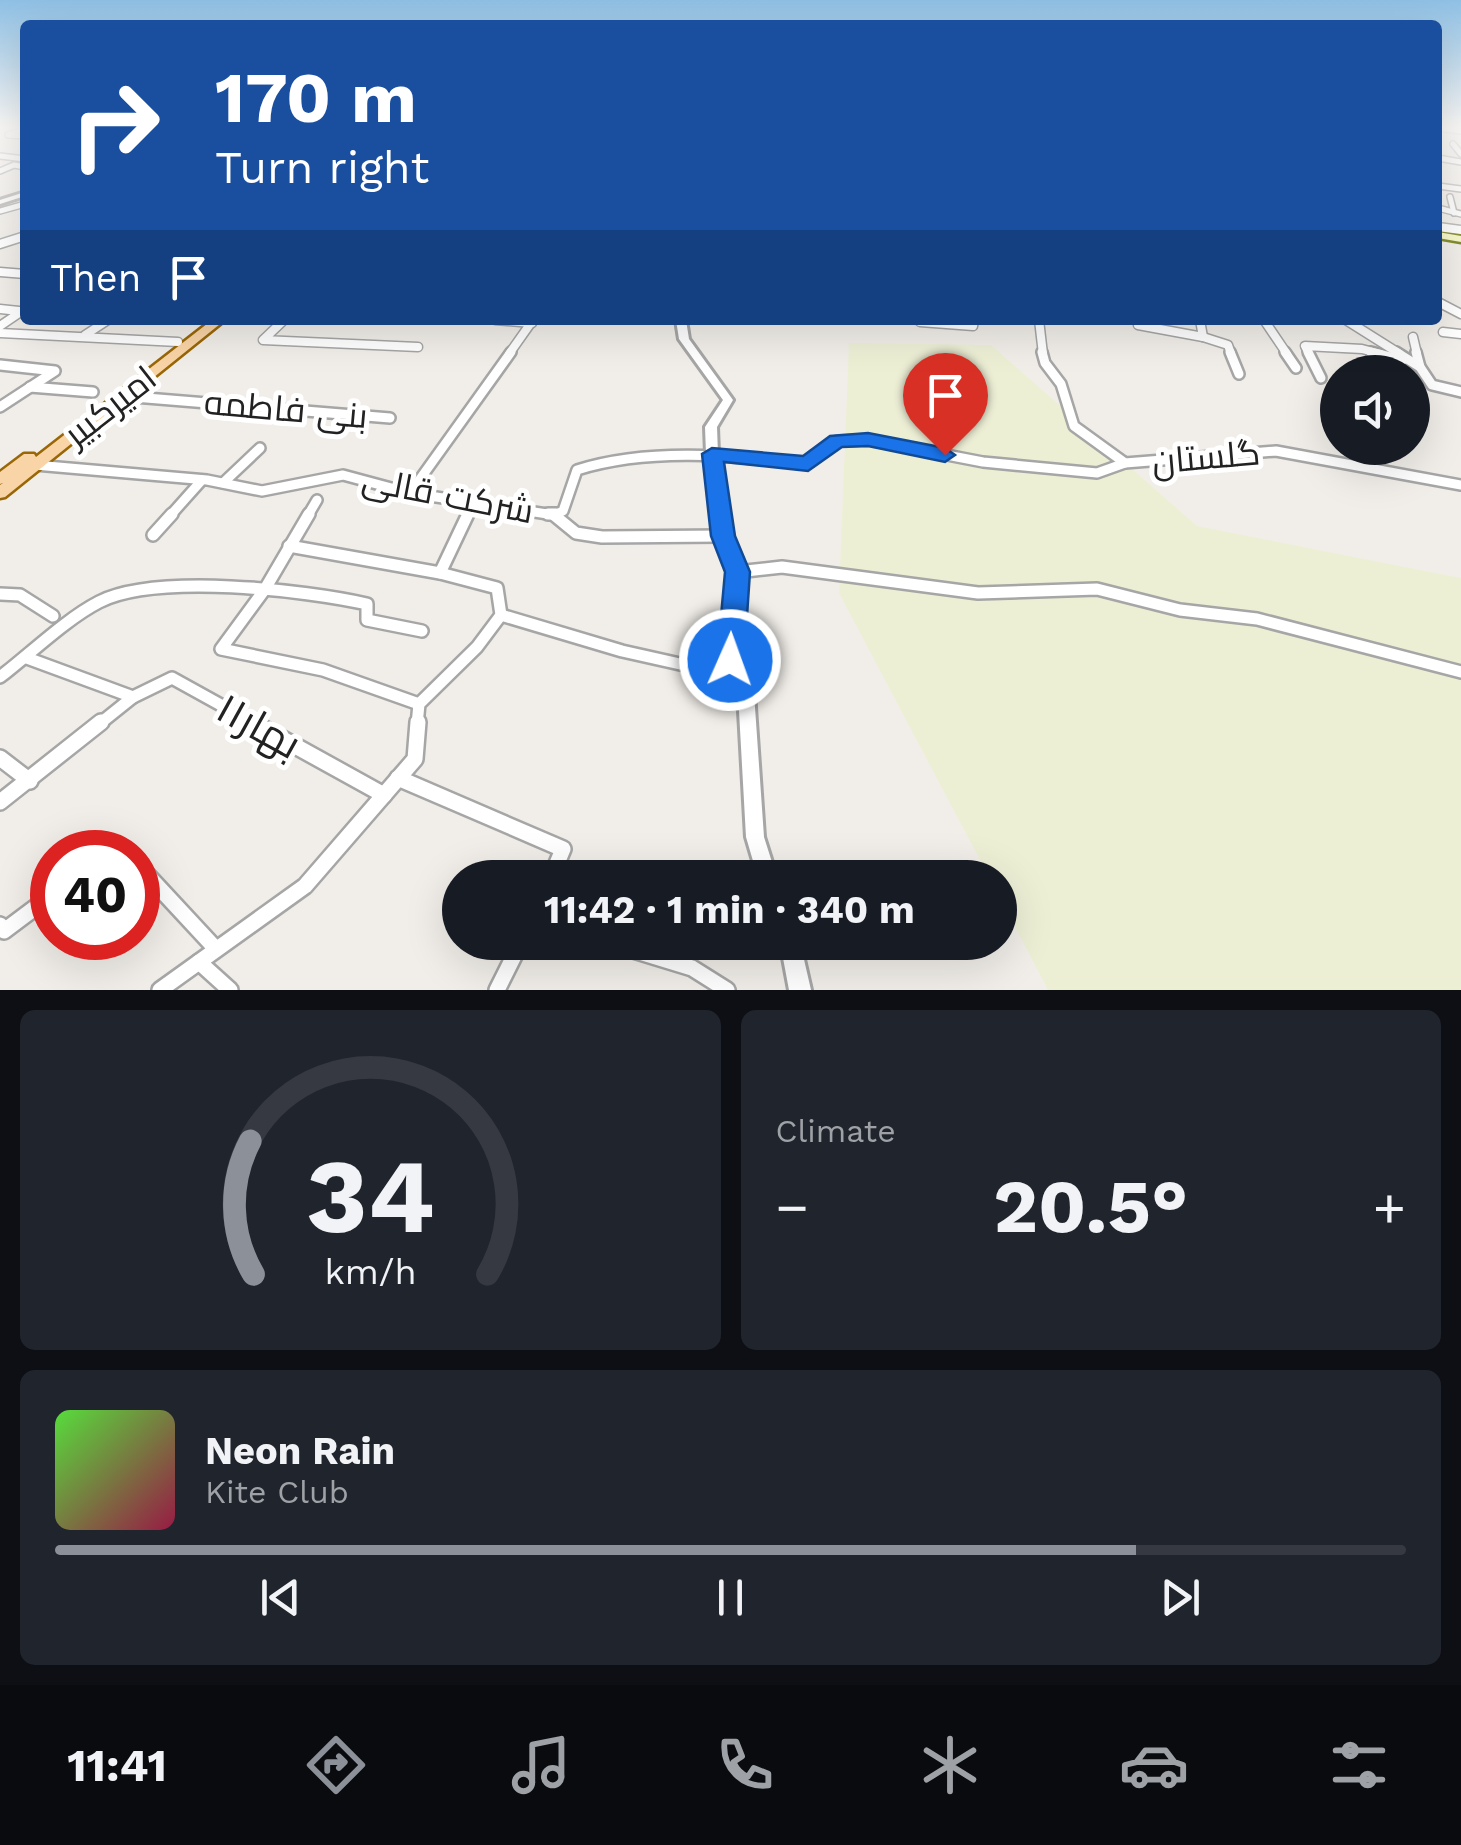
<!DOCTYPE html>
<meta charset="utf-8">
<style>
body{margin:0;font-family:"Work Sans",Cairo,sans-serif;background:#20242c;color:#f1f3f6;height:100vh;display:flex;flex-direction:column;font-size:38px;white-space:nowrap}
*{box-sizing:border-box;margin:0}
p{font-size:32px;color:#9ea1a6}
.icon{flex:none;width:55px;height:55px;fill:none;stroke:currentColor;stroke-width:2;stroke-linecap:round;stroke-linejoin:round}
.map{position:relative;height:990px;overflow:hidden}
.sheet{display:flex;flex-direction:column;gap:20px;padding:20px;background:#0d0f14;flex:1}
.sheet>*{flex:none}
.banner{position:absolute;left:20px;top:20px;width:1422px;height:305px;border-radius:10px;box-shadow:0 10px 40px #0002;background:#1a4fa0;color:#fff;overflow:hidden}
.controls{position:absolute;left:1320px;top:355px;display:grid;gap:20px}
.controls a{display:grid;place-items:center;width:110px;height:110px;border-radius:50%;background:#171b24;box-shadow:0 10px 40px #0002;font-size:50px}
.speed{position:absolute;left:30px;top:830px;display:flex;gap:20px;font-size:50px;font-weight:700;text-align:center}
.speed>*{display:grid;place-content:center;width:130px;height:130px;border-radius:50%;background:#171b24;box-shadow:0 10px 40px #0002;line-height:1}
.speed .limit{border:15px solid #d22;background:#fff;color:#111}
.pin{position:absolute;display:grid;place-items:center;width:85px;height:85px;color:#fff;margin:-102px -42px;border-radius:50% 50% 50% 0;rotate:-45deg;box-shadow:0 0 10px #0007}
.pin .icon{rotate:45deg}
.me{position:absolute;width:110px;margin:-55px;rotate:2deg;stroke-linejoin:round;filter:drop-shadow(0 0 8px #0008)}
.turn{display:flex;align-items:center;gap:35px;height:210px;padding:0 30px;font-size:45px}
.turn .icon{width:130px;height:130px;stroke-width:2.5}
.turn b{display:block;font-size:70px;line-height:85px}
.then{display:flex;align-items:center;height:95px;padding:0 30px;background:#0003;gap:20px;font-size:38px}
.big{font-size:75px;font-weight:700;line-height:1.1}
.sheet .widget{flex:1;display:flex;flex-direction:column;justify-content:center;gap:15px;min-width:0;padding:0 35px;border-radius:15px;background:#20242c}
.sheet .dial{align-items:center;gap:0}
.dial svg{height:260px;overflow:visible;fill:none;stroke:#363941;stroke-width:7;stroke-linecap:round;text-anchor:middle}
.dial text{fill:#f1f3f6;stroke:none}
.song{display:flex;align-items:center;gap:30px}
.cover{width:120px;height:120px;border-radius:15px;background:linear-gradient(135deg,hsl(110 70% 55%),hsl(340 70% 35%))}
.played{height:10px;border-radius:5px;background:linear-gradient(90deg,#8c9099 80%,#363941 80%)}
.keys{display:flex;justify-content:space-around;direction:ltr}
.heat{display:flex;justify-content:space-between;align-items:center;font-size:55px;direction:ltr}
.sheet .tiles{flex:1;display:grid;gap:20px;grid-template-columns:1fr 1fr}
.widget:last-child{grid-column:span 2}
.trip{position:absolute;left:442px;top:860px;width:575px;height:100px;border-radius:50px;background:#171b24;box-shadow:0 10px 40px #0002;font-weight:700;line-height:100px;text-align:center}
.dock{display:flex;height:160px;justify-content:space-around;align-items:center;background:#090b0e;color:#9ea1a6}
.dock .icon{width:70px;height:70px}
.dock .active{color:#8c9099}
.dock b{font-size:45px;color:#f1f3f6}
.map>svg:first-child{display:block}
.farmland{fill:#edefd5}
.lines{fill:none;stroke-linecap:round;stroke-linejoin:round}
.minor-far4-casing{stroke:#a6a6a6;stroke-width:8}
.minor-far3-casing{stroke:#a6a6a6;stroke-width:11}
.minor-far2-casing{stroke:#a6a6a6;stroke-width:14}
.minor-far1-casing{stroke:#a6a6a6;stroke-width:16}
.minor-casing{stroke:#a6a6a6;stroke-width:20}
.tertiary-casing{stroke:#a6a6a6;stroke-width:6}
.secondary-casing{stroke:#6d7809;stroke-width:5}
.primary-casing{stroke:#996706;stroke-width:5}
.minor-far4{stroke:#fff;stroke-width:5}
.minor-far3{stroke:#fff;stroke-width:8}
.minor-far2{stroke:#fff;stroke-width:9}
.minor-far1{stroke:#fff;stroke-width:11}
.minor{stroke:#fff;stroke-width:15}
.tertiary{fill:#fff;fill-rule:evenodd}
.secondary{fill:#f6f8c0;fill-rule:evenodd}
.primary{fill:#f9d4a6;fill-rule:evenodd}
.route{fill:#1a73e8;stroke:#114b97;stroke-width:2.5}
.labels{text-anchor:middle;dominant-baseline:central;stroke-width:10;stroke-linejoin:round;paint-order:stroke}
.street-label{font-size:35px;fill:#222;stroke:#fff}
.near-street-label{font-size:42px;fill:#222;stroke:#fff}
</style>
<div class="map">
<svg width="1461" height="990" viewBox="0 0 1461 990">
<rect width="100%" height="100%" fill="#f1eee9"/>
<path class="farmland" d="M849,343L991,345L1197,526L1461,578V990H1048L1000,898V878L989,877L839,593Z"/>
<g class="lines">
<defs>
<g id="minor-far4">
<path d="M1438,128L1461,131"/>
<path d="M25,129L8,135L25,136"/>
<path d="M1453,144L1461,154"/>
<path d="M0,156L25,159"/>
<path d="M1438,158L1461,162"/>
<path d="M0,171L14,165L25,167"/>
<path d="M1438,186L1461,189"/>
<path d="M1450,197L1454,213"/>
<path d="M1438,208L1461,214"/>
<path d="M0,211L25,204"/>
</g>
<g id="minor-far3">
<path d="M1438,227L1461,230"/>
<path d="M0,244L25,236"/>
<path d="M0,272L25,274"/>
<path d="M1438,302L1461,314"/>
<path d="M0,309L19,311"/>
<path d="M284,320L263,340L418,347"/>
<path d="M495,320L532,323"/>
<path d="M1039,320L1043,354"/>
<path d="M1264,320L1287,354"/>
<path d="M1346,320L1400,354"/>
<path d="M920,322L973,326L974,320"/>
<path d="M1138,325L1203,337L1200,320"/>
<path d="M0,326L25,309"/>
<path d="M1443,332L1461,334"/>
<path d="M0,333L178,342"/>
<path d="M85,335L108,320"/>
<path d="M1203,337L1228,345L1231,354"/>
<path d="M1413,337L1417,354"/>
<path d="M509,354L533,320"/>
<path d="M1309,354L1305,346L1362,349L1381,354"/>
</g>
<g id="minor-far2">
<path d="M1042,352L1045,363L1061,384L1074,426L1125,463L1276,451L1461,485"/>
<path d="M1230,352L1239,374"/>
<path d="M1285,352L1296,368"/>
<path d="M1308,352L1321,378"/>
<path d="M1371,352L1403,360"/>
<path d="M1396,352L1420,367"/>
<path d="M1416,352L1420,367L1432,385L1461,392"/>
<path d="M0,365L55,371L0,407"/>
<path d="M30,387L93,392"/>
<path d="M122,396L390,418"/>
<path d="M35,465L207,480L262,491L343,475L410,493L554,515L563,511L577,470C651,447 731,456 807,464L837,441L869,440L983,462L1097,473L1125,463"/>
<path d="M223,483L260,448"/>
<path d="M410,493L511,352"/>
<path d="M169,517L202,480"/>
<path d="M307,517L317,500"/>
<path d="M467,517L473,504"/>
</g>
<g id="minor-far1">
<path d="M309,514L265,589L221,649L323,670L419,704"/>
<path d="M548,514H556"/>
<path d="M554,515L576,533L602,537L723,536"/>
<path d="M153,535L172,514"/>
<path d="M289,546L440,573L468,514"/>
<path d="M737,572L782,567L978,593L1097,589L1180,610L1257,619L1461,672"/>
<path d="M0,594L20,595L53,616"/>
<path d="M501,615L622,651L738,677"/>
<path d="M27,658L133,697L98,725"/>
<path d="M0,677C30,654 66,619 99,602C156,573 305,590 367,604V620L422,631"/>
<path d="M133,697L172,678L257,725"/>
<path d="M417,725L419,704L477,647L501,615L497,588L440,573"/>
</g>
<g id="minor">
<path d="M252,722L384,795"/>
<path d="M0,758L30,781"/>
<path d="M398,778L563,849L551,878"/>
<path d="M0,802L101,722"/>
<path d="M110,852L119,846L125,852"/>
<path d="M138,865L216,949"/>
<path d="M0,925L4,931L52,895"/>
<path d="M607,942L692,968L727,990"/>
<path d="M199,962L230,990"/>
<path d="M160,990L305,886L415,759L418,722"/>
<path d="M497,990L521,942"/>
</g>
<g id="tertiary">
<path d="M25,192V196L0,204V200Z"/>
<path d="M676,320H686L689,339L733,400L717,427L718,454L730,536L744,572L738,659L754,693L764,837L777,878H758L746,837L738,693L722,659L730,572L716,536L706,454L705,427L723,400L679,339Z"/>
<path d="M780,942H800L811,990H789Z"/>
</g>
<path id="secondary" d="M1438,232L1461,236V242L1438,238Z"/>
<path id="primary" d="M212,320H225L5,497L0,498V485L3,483L0,484V472L24,454H34L36,457Z"/>
</defs>
<use href="#minor-far4" class="minor-far4-casing"/>
<use href="#minor-far3" class="minor-far3-casing"/>
<use href="#minor-far2" class="minor-far2-casing"/>
<use href="#minor-far1" class="minor-far1-casing"/>
<use href="#minor" class="minor-casing"/>
<use href="#tertiary" class="tertiary-casing"/>
<use href="#secondary" class="secondary-casing"/>
<use href="#primary" class="primary-casing"/>
<use href="#minor-far4" class="minor-far4"/>
<use href="#minor-far3" class="minor-far3"/>
<use href="#minor-far2" class="minor-far2"/>
<use href="#minor-far1" class="minor-far1"/>
<use href="#minor" class="minor"/>
<use href="#tertiary" class="tertiary"/>
<use href="#secondary" class="secondary"/>
<use href="#primary" class="primary"/>
</g>
<linearGradient id="sky" x2="0" y2="1"><stop stop-color="#8fc0e4"/><stop offset="0.48" stop-color="#f9f7f5"/><stop offset="1" stop-color="#f9f7f5" stop-opacity="0"/></linearGradient>
<rect width="1461" height="265" fill="url(#sky)"/>
<path class="route" d="M868,433L945,448L955,455L945,462L868,446L842,447L808,471L724,462L735,536L750,572L744,660L740,668L730,671L721,668L717,660L725,572L711,536L702,454L712,448L803,456L830,436Z"/>
<g class="labels">
<g class="street-label">
<text transform="translate(110 406) rotate(-38)">امیرکبیر</text>
<text transform="translate(286 409) rotate(5)">بنی فاطمه</text>
<text transform="translate(1206 457) rotate(-5)">گلستان</text>
<text transform="translate(448 495) rotate(11)">شرکت قالی</text>
</g>
<g class="near-street-label">
<text transform="translate(259 726) rotate(29)">بهار۱۱</text>
</g>
</g>
</svg>
<div class="controls">
<a><svg class="icon" aria-label="sound" viewBox="0 0 24 24"><path d="M4 9h4l5-4v14l-5-4H4zM17 9q2 3 0 6"/></svg></a>
</div>
<div class="speed"><div class="limit">40</div></div>
<div class="pin" style="left:945px;top:455px;background:#d93025"><svg class="icon" aria-label="arrive" viewBox="0 0 24 24"><path d="M6 21V4h12l-3 4 3 4H6"/></svg></div>
<svg class="me" style="left:730px;top:660px" viewBox="-20 -20 40 40"><circle r="17" fill="#1a73e8" stroke="#fff" stroke-width="3"/><path d="M0-11L8 9 0 5-8 9z" fill="#fff"/></svg>
<div class="trip">11:42 · 1 min · 340 m</div>
<div class="banner">
<div class="turn"><svg class="icon" aria-label="right" viewBox="0 0 24 24"><path d="M7 20v-9h11M14 6l5 5-5 5"/></svg><div><b>170 m</b>Turn right</div></div>
<div class="then">Then<svg class="icon" aria-label="arrive" viewBox="0 0 24 24"><path d="M6 21V4h12l-3 4 3 4H6"/></svg></div>
</div>
</div>
<section class="sheet">
<div class="tiles">
<div class="widget dial"><svg viewBox="0 0 100 80">
<path d="M14 69A42 42 0 1 1 86 69"/>
<path d="M14 69A42 42 0 0 1 13 28" stroke="#8c9099"/>
<text x="50" y="56" font-size="32" font-weight="700">34</text>
<text x="50" y="72" font-size="11">km/h</text>
</svg></div>
<div class="widget"><p>Climate</p>
<div class="heat"><a>−</a><b class="big">20.5°</b><a>+</a></div>
</div>
<div class="widget">
<div class="song"><i class="cover"></i><div><b>Neon Rain</b><p>Kite Club</p></div></div>
<div class="played"></div>
<div class="keys"><svg class="icon" aria-label="previous" viewBox="0 0 24 24"><path d="M18 5L8 12l10 7zM5 5v14"/></svg><svg class="icon" aria-label="pause" viewBox="0 0 24 24"><path d="M8 5v14M16 5v14"/></svg><svg class="icon" aria-label="next" viewBox="0 0 24 24"><path d="M6 5l10 7-10 7zM19 5v14"/></svg></div>
</div>
</div>
</section>
<nav class="dock">
<b>11:41</b>
<svg class="icon active" aria-label="directions" viewBox="0 0 24 24"><path d="M12 3l9 9-9 9-9-9zM9 14v-3h6M13 9l2 2-2 2"/></svg>
<svg class="icon" aria-label="music" viewBox="0 0 24 24"><path d="M9 18V5l10-2v13"/><circle cx="6" cy="18" r="3"/><circle cx="16" cy="16" r="3"/></svg>
<svg class="icon" aria-label="phone" viewBox="0 0 24 24"><path d="M5 4h4l2 5-3 2q2 4 5 5l2-3 5 2v4C11 20 4 13 5 4z"/></svg>
<svg class="icon" aria-label="climate" viewBox="0 0 24 24"><path d="M12 3v18M4 7l16 10M4 17L20 7"/></svg>
<svg class="icon" aria-label="car" viewBox="0 0 24 24"><path d="M5 17H2v-5l4-1 3-4h7l3 4 3 1v5h-3M9 17h6M6 11h13"/><circle cx="7" cy="17" r="2"/><circle cx="17" cy="17" r="2"/></svg>
<svg class="icon" aria-label="filters" viewBox="0 0 24 24"><path d="M4 7h16M4 17h16"/><circle cx="9" cy="7" r="2"/><circle cx="15" cy="17" r="2"/></svg>
</nav>
